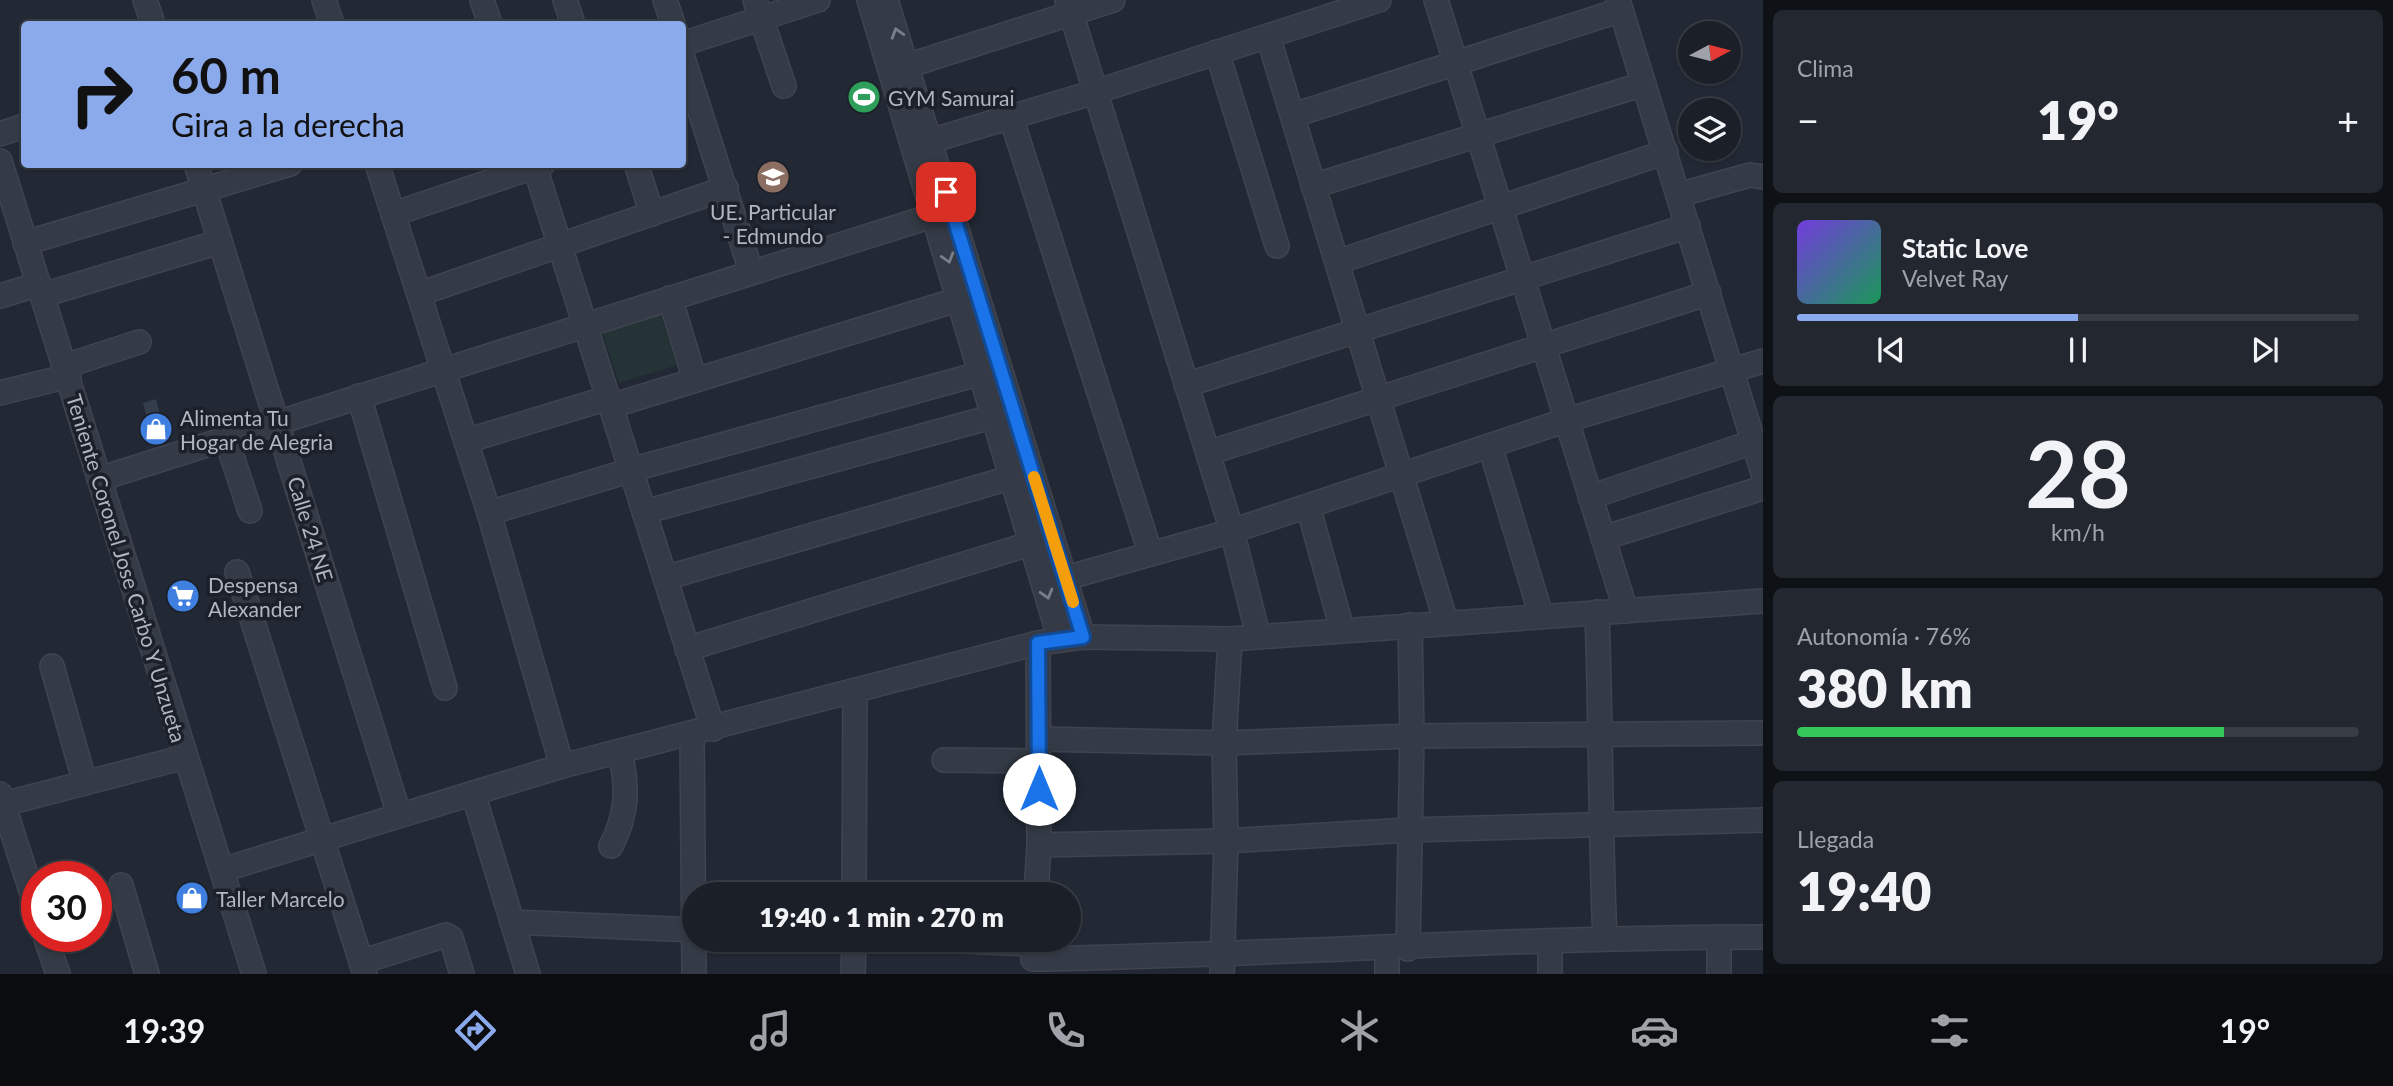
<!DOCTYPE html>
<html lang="es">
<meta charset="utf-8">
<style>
body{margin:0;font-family:Lato,sans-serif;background:#232730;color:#f1f3f6;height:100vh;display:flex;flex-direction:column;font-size:26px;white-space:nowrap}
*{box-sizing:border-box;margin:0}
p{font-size:23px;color:#9fa2a8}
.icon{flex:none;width:38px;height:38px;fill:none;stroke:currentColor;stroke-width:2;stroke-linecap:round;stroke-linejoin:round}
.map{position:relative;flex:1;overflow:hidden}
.side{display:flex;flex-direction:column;gap:10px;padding:10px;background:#0e1116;width:630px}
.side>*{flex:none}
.top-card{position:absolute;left:21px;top:21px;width:665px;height:147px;border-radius:7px;box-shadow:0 2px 5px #0004,0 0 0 2px #383d45;background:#8baaec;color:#111;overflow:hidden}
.needle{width:46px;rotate:83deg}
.controls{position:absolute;left:1678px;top:21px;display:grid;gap:14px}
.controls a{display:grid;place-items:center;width:63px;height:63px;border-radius:50%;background:#1a1f28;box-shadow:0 2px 5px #0004,0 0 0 2px #383d45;font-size:35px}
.speed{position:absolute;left:21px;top:861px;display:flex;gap:14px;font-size:35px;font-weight:700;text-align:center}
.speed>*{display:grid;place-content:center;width:91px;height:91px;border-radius:50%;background:#1a1f28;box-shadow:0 2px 5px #0004,0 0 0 2px #383d45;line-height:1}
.speed .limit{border:10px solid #d22;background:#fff;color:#111}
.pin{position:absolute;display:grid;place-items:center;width:60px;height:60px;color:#fff;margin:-30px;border-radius:14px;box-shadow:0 4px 10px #0006}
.me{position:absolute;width:77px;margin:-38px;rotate:0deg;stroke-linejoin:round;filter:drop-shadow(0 0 5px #0008)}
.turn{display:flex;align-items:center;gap:24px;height:147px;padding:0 35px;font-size:32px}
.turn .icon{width:91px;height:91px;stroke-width:2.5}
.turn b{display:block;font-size:49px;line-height:60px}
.big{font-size:52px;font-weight:800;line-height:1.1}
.side .widget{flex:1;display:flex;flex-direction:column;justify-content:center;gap:10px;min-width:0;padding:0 24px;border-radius:10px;background:#232730}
.side .dial{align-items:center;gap:0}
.dial b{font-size:91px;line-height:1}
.song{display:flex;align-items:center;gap:21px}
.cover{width:84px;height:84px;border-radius:10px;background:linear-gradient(135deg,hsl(260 70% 55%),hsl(150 70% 35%))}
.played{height:7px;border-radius:4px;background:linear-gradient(90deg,#8baaec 50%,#383d45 50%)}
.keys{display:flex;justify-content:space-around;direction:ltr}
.heat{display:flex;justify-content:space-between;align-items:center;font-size:38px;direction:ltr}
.charge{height:10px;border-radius:5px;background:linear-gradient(90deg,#34c759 76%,#383d45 0)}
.trip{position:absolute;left:682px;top:882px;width:399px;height:70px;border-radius:35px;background:#1a1f28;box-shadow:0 2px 5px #0004,0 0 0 2px #383d45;font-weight:800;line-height:70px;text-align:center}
.tab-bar{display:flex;height:112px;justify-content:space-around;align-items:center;background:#0a0c10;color:#9fa2a8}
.tab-bar .icon{width:49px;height:49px}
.tab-bar .on{color:#8baaec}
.tab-bar b{font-size:32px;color:#f1f3f6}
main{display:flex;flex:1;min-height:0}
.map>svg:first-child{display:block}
.green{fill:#243336}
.building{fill:#343d4b}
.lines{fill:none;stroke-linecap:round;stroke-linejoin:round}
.minor-casing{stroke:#3f444f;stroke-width:26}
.minor{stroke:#353b46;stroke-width:23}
.oneway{stroke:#797f8a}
.route-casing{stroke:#114b97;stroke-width:18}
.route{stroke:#1a73e8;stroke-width:12}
.slow{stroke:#f59e0b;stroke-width:12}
.labels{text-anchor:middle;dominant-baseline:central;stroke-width:7;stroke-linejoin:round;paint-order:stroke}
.poi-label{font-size:21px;fill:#b0b6c2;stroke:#1b202a;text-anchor:start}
.street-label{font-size:21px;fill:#b0b6c2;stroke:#1b202a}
</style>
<main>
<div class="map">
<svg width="1763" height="974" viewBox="0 0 1763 974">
<rect width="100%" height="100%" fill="#222935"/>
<path class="green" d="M659,311L677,365L619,383L601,328Z"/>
<g class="building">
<path d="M156,399L165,433L152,436L143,403Z"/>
<path d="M193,586L196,600L173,607L169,593Z"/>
<path d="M197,888L202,904L187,909L182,892Z"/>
</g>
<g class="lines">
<defs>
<g id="minor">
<path d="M145,0L153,24"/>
<path d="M324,0L332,24"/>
<path d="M482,0L490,24"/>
<path d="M565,0L573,24"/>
<path d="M665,0L673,24"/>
<path d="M755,0L784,86"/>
<path d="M869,0L1060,640"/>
<path d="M886,0L1083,637"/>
<path d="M1067,0L1232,531L1258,635"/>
<path d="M1436,0L1626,611"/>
<path d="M1618,0L1763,473"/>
<path d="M1268,36L1446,622"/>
<path d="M682,44L818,0"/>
<path d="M1217,52L1277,246"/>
<path d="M682,55L751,271"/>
<path d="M907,66L1113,0"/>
<path d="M1294,115L1621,10"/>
<path d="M1011,117L1150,552"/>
<path d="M0,134L24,126"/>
<path d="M930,141L1095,92L1379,0"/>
<path d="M0,161L254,974"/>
<path d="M196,164L399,814"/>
<path d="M377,164L489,513L562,766"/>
<path d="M534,164L713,729"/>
<path d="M636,164L652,214"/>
<path d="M1313,186L1644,84"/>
<path d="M1678,195L1750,175L1763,177"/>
<path d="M393,214L543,164"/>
<path d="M25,243L290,164"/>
<path d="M1337,262L1666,152"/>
<path d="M419,294L726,188"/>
<path d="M43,295L219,242"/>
<path d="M0,296L39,284"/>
<path d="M670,298L695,380"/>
<path d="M65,366L139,342"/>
<path d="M1186,385L1688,226"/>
<path d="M0,393L69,376"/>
<path d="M359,396L445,688"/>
<path d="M611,406L960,299"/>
<path d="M226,438L250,511"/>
<path d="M466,441L608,398"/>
<path d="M1490,446L1541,615"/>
<path d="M1208,453L1709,293"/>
<path d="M99,479L935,215"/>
<path d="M1590,497L1753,442"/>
<path d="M1308,506L1342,629"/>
<path d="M644,512L995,416"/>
<path d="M489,513L645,466L982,373"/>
<path d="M1603,538L1763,488"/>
<path d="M237,572L365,974"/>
<path d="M665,578L1013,477"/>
<path d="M1066,578L1232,531L1567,420L1763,361"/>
<path d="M1597,612C1601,721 1600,830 1605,939"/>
<path d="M687,649L1033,543"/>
<path d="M52,666L85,783"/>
<path d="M692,734L694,974"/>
<path d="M1039,739L1224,743L1412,736L1763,733"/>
<path d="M944,760L1038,761"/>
<path d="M473,793L528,974"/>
<path d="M0,794L37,909"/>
<path d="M0,805L185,757"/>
<path d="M1039,845L1226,841L1409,830L1763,820"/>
<path d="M611,846C628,813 628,788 620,752"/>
<path d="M222,870L562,766L1038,643L1083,637L1230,639L1763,601"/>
<path d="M121,885L147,974"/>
<path d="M854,894L855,693"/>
<path d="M1036,894L1039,845L1038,643"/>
<path d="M512,922L695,930"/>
<path d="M45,936L58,974"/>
<path d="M938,940L1033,944"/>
<path d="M1408,949L1412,736L1410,625"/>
<path d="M1033,959C1276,955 1520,937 1763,937"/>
<path d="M361,962L446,935L451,938L462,974"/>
<path d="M853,974L854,940"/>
<path d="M1222,974L1226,841L1224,743L1230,639"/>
<path d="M1387,974V950"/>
<path d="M1550,974V943"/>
<path d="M1719,974V937"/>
</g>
</defs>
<use href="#minor" class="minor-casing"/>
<use href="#minor" class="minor"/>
</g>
<defs><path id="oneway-chevron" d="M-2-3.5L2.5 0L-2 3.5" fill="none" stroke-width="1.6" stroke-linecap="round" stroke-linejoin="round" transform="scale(1.75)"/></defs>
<g class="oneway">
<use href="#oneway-chevron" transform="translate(897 33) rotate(-107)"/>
<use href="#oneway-chevron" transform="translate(948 258) rotate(73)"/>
<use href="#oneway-chevron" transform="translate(1047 594) rotate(74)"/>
</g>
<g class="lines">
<defs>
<path id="route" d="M946,192L1083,637L1038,643L1039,789"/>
</defs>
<use href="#route" class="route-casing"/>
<use href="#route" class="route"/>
<path class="slow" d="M1034,477L1073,602"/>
</g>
<defs>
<symbol id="stadium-disc" viewBox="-11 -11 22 22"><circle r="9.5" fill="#2e9e5b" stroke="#1b202a"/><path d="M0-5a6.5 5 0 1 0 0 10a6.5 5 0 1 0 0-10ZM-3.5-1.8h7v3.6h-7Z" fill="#fff"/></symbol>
<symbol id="school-disc" viewBox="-11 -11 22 22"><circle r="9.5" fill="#8d6e63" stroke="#1b202a"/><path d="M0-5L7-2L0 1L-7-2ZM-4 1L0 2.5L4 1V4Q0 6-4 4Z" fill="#fff"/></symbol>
<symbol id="shop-disc" viewBox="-11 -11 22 22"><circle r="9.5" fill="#3f7fe0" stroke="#1b202a"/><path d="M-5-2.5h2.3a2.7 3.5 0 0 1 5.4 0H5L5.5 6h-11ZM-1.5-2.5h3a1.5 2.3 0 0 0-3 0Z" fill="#fff"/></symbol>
<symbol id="supermarket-disc" viewBox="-11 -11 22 22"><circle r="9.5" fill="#3f7fe0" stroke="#1b202a"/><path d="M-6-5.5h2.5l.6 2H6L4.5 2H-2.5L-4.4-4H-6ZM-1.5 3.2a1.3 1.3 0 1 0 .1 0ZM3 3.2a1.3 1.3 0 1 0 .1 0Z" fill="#fff"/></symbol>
</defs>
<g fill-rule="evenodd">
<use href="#stadium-disc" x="845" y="78" width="38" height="38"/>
<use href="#school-disc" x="754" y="158" width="38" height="38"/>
<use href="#shop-disc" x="137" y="410" width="38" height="38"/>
<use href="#supermarket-disc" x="164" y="577" width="38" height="38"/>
<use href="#shop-disc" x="173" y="879" width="38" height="38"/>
</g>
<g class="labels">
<g class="poi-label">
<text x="888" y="97">GYM Samurai</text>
<text x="773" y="211" text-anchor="middle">UE. Particular<tspan x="773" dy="24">- Edmundo</tspan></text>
<text x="180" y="417">Alimenta Tu<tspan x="180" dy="24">Hogar de Alegria</tspan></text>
<text x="208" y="584">Despensa<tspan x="208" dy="24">Alexander</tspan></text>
<text x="216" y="898">Taller Marcelo</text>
</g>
<g class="street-label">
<text transform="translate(311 529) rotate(73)">Calle 24 NE</text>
<text transform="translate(127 568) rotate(73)">Teniente Coronel Jose Carbo Y Unzueta</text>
</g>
</g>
</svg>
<div class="controls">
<a><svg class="needle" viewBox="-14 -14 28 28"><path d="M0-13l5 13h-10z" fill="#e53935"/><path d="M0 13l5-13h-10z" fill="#9fa2a8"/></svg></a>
<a><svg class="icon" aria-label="layers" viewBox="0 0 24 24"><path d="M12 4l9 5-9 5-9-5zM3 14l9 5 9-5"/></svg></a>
</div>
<div class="speed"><div class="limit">30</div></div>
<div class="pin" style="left:946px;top:192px;background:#d93025"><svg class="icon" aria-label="arrive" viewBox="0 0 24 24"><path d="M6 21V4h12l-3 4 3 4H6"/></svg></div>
<svg class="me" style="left:1039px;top:789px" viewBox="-20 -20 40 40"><circle r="19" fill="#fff"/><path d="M0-13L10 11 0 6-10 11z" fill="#1a73e8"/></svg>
<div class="trip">19:40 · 1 min · 270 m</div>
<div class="top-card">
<div class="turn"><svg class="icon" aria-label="right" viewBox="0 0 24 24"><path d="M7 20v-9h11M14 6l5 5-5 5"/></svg><div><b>60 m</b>Gira a la derecha</div></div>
</div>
</div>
<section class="side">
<div class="widget"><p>Clima</p>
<div class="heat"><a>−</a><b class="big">19°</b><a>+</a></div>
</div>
<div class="widget">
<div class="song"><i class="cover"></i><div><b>Static Love</b><p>Velvet Ray</p></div></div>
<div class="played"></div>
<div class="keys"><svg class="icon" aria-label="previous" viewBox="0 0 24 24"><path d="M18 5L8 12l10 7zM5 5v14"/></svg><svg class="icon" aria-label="pause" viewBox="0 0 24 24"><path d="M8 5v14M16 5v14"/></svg><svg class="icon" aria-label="next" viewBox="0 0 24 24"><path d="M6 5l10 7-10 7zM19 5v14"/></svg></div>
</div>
<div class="widget dial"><b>28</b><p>km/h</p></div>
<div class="widget"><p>Autonomía · 76%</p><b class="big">380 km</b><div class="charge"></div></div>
<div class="widget"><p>Llegada</p><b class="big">19:40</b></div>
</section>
</main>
<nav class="tab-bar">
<b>19:39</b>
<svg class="icon on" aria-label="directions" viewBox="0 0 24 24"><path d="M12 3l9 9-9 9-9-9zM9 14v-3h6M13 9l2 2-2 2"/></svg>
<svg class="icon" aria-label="music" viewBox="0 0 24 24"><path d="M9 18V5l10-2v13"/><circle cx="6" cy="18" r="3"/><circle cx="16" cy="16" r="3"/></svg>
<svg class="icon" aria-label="phone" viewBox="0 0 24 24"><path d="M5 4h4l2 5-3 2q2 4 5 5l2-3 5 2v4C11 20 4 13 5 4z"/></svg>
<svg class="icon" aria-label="climate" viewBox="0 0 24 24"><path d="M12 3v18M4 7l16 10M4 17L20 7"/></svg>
<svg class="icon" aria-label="car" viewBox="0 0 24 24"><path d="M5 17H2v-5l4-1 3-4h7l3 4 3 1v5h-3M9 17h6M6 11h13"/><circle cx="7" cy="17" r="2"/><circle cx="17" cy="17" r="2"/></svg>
<svg class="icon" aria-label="filters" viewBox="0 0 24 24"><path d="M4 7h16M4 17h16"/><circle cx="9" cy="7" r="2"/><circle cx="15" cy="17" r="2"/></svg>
<b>19°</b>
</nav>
